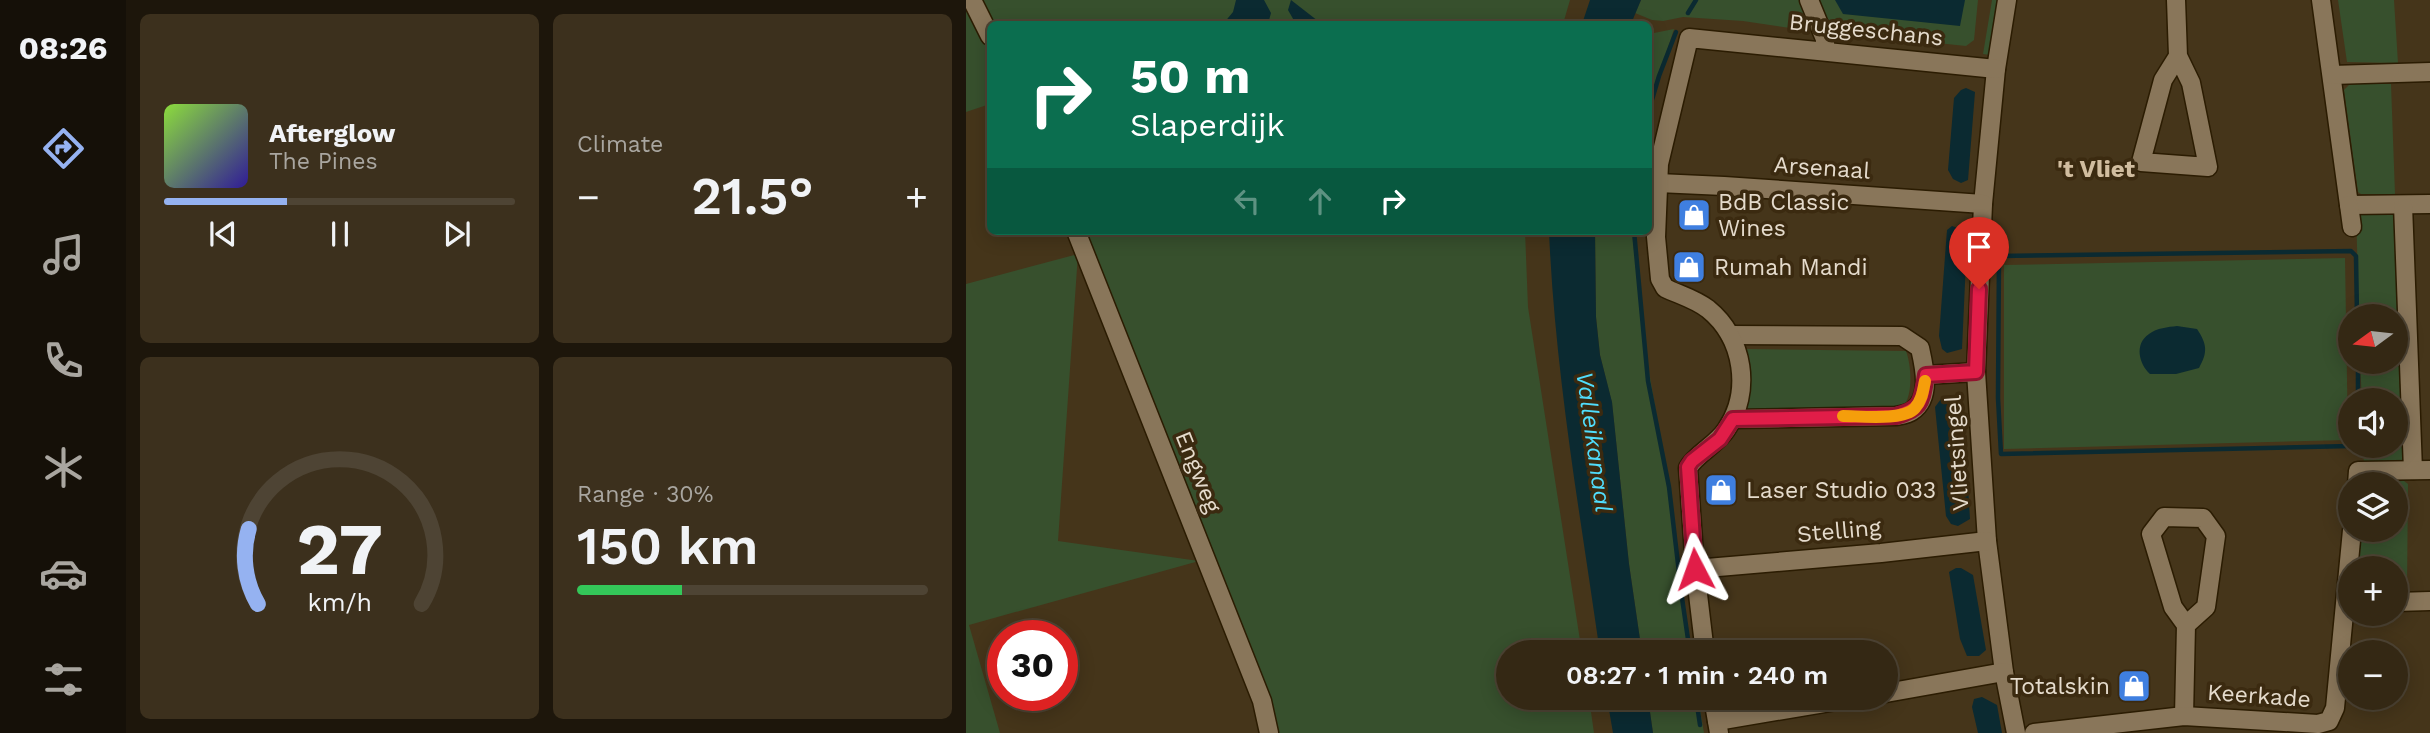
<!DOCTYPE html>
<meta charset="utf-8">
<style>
body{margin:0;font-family:"Work Sans",sans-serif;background:#3c301d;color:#f1f3f6;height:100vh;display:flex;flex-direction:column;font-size:26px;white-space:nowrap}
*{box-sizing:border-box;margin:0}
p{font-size:23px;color:#a9a6a0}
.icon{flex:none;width:38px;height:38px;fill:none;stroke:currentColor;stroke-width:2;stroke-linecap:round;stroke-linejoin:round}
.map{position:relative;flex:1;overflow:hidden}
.panel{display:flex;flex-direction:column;gap:14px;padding:14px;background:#1d160b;width:840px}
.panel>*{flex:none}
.banner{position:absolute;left:21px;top:21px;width:665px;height:214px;border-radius:10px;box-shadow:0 4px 18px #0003,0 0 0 2px #4e4434;background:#0b6e4f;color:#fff;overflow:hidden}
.needle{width:46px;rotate:255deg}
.buttons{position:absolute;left:1372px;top:304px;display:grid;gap:14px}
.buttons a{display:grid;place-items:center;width:70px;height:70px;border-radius:50%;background:#342814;box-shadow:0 4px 18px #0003,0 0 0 2px #4e4434;font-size:35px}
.speed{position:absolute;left:21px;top:620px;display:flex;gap:14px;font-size:35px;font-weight:700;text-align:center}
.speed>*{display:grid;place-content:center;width:91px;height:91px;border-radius:50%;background:#342814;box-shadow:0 4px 18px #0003,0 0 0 2px #4e4434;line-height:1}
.speed .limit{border:10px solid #d22;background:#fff;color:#111}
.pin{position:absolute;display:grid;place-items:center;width:60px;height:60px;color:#fff;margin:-72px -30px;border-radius:50% 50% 50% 0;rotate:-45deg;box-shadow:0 0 7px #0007}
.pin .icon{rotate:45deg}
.me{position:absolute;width:77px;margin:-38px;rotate:356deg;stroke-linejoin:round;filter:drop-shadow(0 0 5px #0008)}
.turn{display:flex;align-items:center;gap:24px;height:147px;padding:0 28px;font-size:32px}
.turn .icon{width:91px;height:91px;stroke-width:2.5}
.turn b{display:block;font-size:49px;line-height:60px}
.lanes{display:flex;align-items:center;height:66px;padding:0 28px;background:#0003;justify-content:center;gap:35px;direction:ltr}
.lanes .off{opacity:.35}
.big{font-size:52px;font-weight:600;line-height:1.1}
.panel .tile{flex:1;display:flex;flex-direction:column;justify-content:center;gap:10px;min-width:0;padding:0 24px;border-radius:10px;background:#3c301d}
.panel .dial{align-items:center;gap:0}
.dial svg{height:182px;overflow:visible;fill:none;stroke:#4e4434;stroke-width:7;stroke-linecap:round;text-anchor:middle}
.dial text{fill:#f1f3f6;stroke:none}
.song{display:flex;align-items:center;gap:21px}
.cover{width:84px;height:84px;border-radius:10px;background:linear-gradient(135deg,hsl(90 70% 55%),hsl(250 70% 35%))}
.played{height:7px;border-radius:4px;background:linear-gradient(90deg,#95b2f1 35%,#4e4434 35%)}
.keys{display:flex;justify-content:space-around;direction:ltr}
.heat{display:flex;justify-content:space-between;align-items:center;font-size:38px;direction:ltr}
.charge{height:10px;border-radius:5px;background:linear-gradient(90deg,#34c759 30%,#4e4434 0)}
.panel .tiles{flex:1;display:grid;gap:14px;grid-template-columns:repeat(2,1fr)}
.trip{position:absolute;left:530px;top:640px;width:402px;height:70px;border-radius:35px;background:#342814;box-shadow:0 4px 18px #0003,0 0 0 2px #4e4434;font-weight:600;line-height:70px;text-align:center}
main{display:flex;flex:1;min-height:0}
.dock{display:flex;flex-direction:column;width:126px;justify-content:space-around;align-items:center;background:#151008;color:#a9a6a0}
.dock .icon{width:49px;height:49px}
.dock .selected{color:#95b2f1}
.dock b{font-size:32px;color:#f1f3f6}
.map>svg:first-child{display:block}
.green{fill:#37502d}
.water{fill:#0b2a31}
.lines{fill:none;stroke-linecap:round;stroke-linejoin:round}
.stream{stroke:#0b2a31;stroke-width:4.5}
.minor-casing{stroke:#2b1c02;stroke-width:21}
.minor{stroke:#89765a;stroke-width:18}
.route-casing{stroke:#92132f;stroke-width:18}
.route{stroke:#e11d48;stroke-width:12}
.slow{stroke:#f59e0b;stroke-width:12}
.labels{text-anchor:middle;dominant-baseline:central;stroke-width:7;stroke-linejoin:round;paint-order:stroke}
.street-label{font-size:23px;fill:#e5dbcc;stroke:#3b2a10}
.poi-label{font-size:23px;fill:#e5dbcc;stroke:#3b2a10;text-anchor:start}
.neighbourhood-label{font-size:24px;font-weight:bold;fill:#d1bd9f;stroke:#3b2a10}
.water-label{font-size:24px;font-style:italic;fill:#50ddfc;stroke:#3b2a10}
</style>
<main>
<nav class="dock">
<b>08:26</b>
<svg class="icon selected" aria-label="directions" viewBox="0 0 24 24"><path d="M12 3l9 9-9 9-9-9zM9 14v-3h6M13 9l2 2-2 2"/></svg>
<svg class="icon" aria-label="music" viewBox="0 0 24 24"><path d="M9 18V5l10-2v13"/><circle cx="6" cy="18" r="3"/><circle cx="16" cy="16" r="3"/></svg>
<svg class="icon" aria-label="phone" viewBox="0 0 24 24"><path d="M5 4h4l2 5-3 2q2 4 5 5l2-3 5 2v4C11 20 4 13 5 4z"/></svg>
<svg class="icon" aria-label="climate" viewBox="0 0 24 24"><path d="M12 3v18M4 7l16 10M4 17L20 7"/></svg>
<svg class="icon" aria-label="car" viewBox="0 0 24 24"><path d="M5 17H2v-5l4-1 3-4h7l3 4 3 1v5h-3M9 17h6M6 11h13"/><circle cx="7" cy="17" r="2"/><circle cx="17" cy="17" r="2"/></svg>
<svg class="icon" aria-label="filters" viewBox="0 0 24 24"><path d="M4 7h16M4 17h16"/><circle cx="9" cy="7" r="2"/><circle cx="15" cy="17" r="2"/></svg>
</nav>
<section class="panel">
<div class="tiles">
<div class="tile">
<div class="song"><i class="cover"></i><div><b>Afterglow</b><p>The Pines</p></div></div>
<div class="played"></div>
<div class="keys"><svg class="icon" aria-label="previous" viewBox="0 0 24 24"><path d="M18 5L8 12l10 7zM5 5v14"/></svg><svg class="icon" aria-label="pause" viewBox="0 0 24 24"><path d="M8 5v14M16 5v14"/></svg><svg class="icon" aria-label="next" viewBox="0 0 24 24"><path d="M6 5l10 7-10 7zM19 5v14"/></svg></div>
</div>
<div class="tile"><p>Climate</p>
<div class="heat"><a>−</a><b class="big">21.5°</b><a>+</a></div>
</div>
<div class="tile dial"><svg viewBox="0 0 100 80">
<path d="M14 69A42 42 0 1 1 86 69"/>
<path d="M14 69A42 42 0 0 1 10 36" stroke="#95b2f1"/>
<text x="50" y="56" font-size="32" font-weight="700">27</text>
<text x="50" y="72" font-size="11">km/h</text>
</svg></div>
<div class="tile"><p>Range · 30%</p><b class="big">150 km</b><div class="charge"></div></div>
</div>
</section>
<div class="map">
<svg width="1464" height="733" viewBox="0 0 1464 733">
<rect width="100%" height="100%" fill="#45351a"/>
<g class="green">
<path d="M0,0L24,46V104L0,112Z"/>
<path d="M11,0H604L597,24H24Z"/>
<path d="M675,0H837L852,32L777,21L717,17L697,21L686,20L669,13Z"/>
<path d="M852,0H1012L1008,40L1000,46L866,32Z"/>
<path d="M1026,0H1033L1024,55L1017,54Z"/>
<path d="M1372,0H1428L1432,63L1381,62Z"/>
<path d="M708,29L683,106V34Z"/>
<path d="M1384,84H1425L1429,194H1395L1392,192L1378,90Z"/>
<path d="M1390,211L1429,213L1440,459L1437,462L1398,465L1397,446H1430V401H1396L1394,362H1430V317H1393Z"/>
<path d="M114,231H559L562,307L616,653H542V698H623L628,733H312Z"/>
<path d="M629,231H666L677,337L699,464L725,653H676L663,564L646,403L634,355L630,317Z"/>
<path d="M112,254L92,541L233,561L3,625L34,733H0V284Z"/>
<path d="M1379,258L1382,440L1038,449V265Z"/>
<path d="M780,349L940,351C945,364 947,391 939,404L932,406L781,409Z"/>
<path d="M1438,481L1442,484L1441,592H1430V569H1392L1396,530H1430V485H1401L1403,482Z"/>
<path d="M682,698H732L738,733H687Z"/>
</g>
<g class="water">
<path d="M270,0H298L305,13L302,24H257L267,12Z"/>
<path d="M325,0L352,21L330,24L322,10Z"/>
<path d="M624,0H675L665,24H616Z"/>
<path d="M869,0H999L994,26L877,14Z"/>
<path d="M1000,88L1009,92L1002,180L995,183L987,179L982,170L988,98L995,90Z"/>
<path d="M986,226L994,229L1001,239L996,349L981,353L976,349L973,336L981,230Z"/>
<path d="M583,231H629L630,317L634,355L646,402L663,564L676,653H634C614,513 589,373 583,231Z"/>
<path d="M1211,326L1231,329C1241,344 1242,352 1233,368L1210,374H1184C1173,364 1168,344 1183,334C1191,328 1202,327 1211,326Z"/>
<path d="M981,397L997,406L1004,519L992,526L985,524L980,516L969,407L975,399Z"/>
<path d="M990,568H995L1007,575L1020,650L1013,656H1001L994,639L983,572Z"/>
<path d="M1016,697L1031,705L1036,733H1012L1006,707L1008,699Z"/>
<path d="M641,698H682L687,733H647Z"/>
</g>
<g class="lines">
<g class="stream">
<path d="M722,13L730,0"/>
<path d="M682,113L693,76L710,32"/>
<path d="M668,231L682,381L703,487L714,581"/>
<path d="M1392,362V401"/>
<path d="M1384,446L1035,454L1032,398L1033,256L1385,251L1390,256L1391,317"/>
<path d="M715,591L724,653"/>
<path d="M730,698L734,725"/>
</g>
<defs>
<g id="minor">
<path d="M6,0L24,36"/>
<path d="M843,0L859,39V50"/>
<path d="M1041,0L1030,69L1017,204L1010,372L1021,541L1038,672L1050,733"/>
<path d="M1210,0L1212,56L1225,83L1242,167L1175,162L1197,80L1212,56"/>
<path d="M1355,0L1383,205L1464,204"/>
<path d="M1366,75L1464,72"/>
<path d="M692,183L758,186L1017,204"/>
<path d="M1383,205L1386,227"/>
<path d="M1437,205L1447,470"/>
<path d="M110,231L296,701L303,733"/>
<path d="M764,335L936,336L954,348C958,366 966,398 946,411C942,414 935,415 930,416L767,419"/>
<path d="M960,375L1010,372"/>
<path d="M1391,485L1392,471L1464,470"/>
<path d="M729,569L915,553L1021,541"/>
<path d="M1430,602L1464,601"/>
<path d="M739,653L729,569L722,468C730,454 750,445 760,430C786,392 778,338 742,309C729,299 714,295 699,288L694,279L690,237L693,164L723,38L1030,69"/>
<path d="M920,693L1038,672"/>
<path d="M747,698L753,733"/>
<path d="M1218,716L1220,625L1207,607L1185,534L1198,517L1237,518L1250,536L1240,607L1220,625"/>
<path d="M751,721L888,698"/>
<path d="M1068,733L1218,716L1352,724L1363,721L1369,708L1386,530"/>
</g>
</defs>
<use href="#minor" class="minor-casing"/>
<use href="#minor" class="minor"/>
</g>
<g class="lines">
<defs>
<path id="route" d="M729,569L722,467L726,461L754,439L767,419L930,416C957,408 955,402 960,375L1010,372L1013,289"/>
</defs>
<use href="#route" class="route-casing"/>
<use href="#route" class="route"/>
<path class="slow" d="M877,416C894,416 938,421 949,408C956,400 957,391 959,381"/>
</g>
<defs>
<symbol id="shop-square" viewBox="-11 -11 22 22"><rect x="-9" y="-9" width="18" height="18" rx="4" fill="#3f7fe0" stroke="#3b2a10"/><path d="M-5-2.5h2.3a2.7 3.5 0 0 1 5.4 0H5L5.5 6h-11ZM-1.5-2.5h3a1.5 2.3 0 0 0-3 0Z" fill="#fff"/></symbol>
</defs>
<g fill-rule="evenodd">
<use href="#shop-square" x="709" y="196" width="38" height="38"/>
<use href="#shop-square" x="704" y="248" width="38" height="38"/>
<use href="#shop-square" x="736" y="471" width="38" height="38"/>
<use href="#shop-square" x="1149" y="667" width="38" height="38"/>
</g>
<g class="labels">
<g class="street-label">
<text transform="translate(900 30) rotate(6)">Bruggeschans</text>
<text transform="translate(856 168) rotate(4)">Arsenaal</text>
<text transform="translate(991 453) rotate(-94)">Vlietsingel</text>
<text transform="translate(232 472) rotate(68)">Engweg</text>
<text transform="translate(873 531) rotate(-5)">Stelling</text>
<text transform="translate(1293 696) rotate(4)">Keerkade</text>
</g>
<g class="poi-label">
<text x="752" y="202">BdB Classic<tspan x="752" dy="26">Wines</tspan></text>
<text x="748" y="267">Rumah Mandi</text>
<text x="780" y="490">Laser Studio 033</text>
<text x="1144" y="686" text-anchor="end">Totalskin</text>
</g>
<g class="neighbourhood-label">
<text x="1130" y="169">'t Vliet</text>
</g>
<g class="water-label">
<text transform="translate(628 442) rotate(82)">Valleikanaal</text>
</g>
</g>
</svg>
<div class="buttons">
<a><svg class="needle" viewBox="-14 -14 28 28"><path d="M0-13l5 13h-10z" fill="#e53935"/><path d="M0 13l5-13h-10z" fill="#a9a6a0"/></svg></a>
<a><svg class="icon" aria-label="sound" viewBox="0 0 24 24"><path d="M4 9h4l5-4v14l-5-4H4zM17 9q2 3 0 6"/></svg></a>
<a><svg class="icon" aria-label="layers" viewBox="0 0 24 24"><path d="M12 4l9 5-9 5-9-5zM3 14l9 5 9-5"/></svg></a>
<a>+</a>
<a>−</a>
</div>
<div class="speed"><div class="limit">30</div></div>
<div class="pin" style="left:1013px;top:289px;background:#d93025"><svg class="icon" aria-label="arrive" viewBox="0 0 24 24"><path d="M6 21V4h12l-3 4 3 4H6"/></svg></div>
<svg class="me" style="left:729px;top:569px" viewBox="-20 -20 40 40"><path d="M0-17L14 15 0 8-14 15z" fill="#e11d48" stroke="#fff" stroke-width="4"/></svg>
<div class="trip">08:27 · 1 min · 240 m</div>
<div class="banner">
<div class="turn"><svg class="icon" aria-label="right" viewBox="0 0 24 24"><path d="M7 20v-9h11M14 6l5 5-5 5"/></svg><div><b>50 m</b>Slaperdijk</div></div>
<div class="lanes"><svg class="icon off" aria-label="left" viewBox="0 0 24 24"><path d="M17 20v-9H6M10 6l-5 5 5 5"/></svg><svg class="icon off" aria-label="ahead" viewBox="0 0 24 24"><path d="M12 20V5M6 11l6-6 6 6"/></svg><svg class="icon" aria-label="right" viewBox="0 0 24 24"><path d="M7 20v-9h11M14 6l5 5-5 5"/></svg></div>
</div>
</div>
</main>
